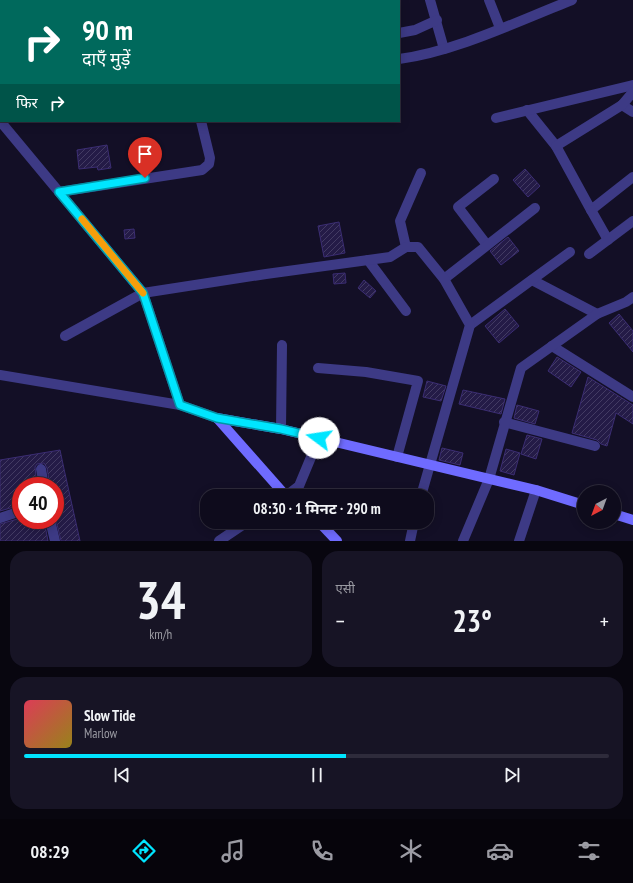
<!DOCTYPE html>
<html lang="hi">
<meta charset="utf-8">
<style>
body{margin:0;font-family:"PT Sans Narrow","Noto Sans Devanagari",sans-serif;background:#171425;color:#f1f3f6;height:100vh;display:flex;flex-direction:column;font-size:15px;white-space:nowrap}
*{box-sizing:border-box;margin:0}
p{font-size:13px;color:#9b9ba3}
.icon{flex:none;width:22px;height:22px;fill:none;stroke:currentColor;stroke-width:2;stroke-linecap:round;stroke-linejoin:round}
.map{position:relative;height:541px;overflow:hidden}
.details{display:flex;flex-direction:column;gap:10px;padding:10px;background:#08060f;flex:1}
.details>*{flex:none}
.top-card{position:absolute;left:0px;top:0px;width:400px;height:122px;box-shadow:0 2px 10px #0003,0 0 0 1px #2e2b3b;background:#00695c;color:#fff;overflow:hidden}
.needle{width:26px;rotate:221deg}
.controls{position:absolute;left:577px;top:485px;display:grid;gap:8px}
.controls a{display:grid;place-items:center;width:44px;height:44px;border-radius:50%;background:#0e0b1c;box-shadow:0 2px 10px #0003,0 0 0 1px #2e2b3b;font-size:20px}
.speed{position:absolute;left:12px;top:477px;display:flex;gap:8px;font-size:20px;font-weight:700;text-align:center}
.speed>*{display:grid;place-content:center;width:52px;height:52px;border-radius:50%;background:#0e0b1c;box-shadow:0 2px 10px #0003,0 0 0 1px #2e2b3b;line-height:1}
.speed .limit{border:6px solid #d22;background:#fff;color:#111}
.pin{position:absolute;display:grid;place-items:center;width:34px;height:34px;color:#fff;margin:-41px -17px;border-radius:50% 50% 50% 0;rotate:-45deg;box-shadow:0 0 4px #0007}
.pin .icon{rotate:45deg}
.me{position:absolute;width:44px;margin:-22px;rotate:284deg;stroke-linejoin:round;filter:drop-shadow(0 0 3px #0008)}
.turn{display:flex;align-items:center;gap:14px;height:84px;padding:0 16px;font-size:18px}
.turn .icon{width:52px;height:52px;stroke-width:2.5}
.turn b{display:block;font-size:28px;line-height:34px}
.then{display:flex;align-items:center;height:38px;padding:0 16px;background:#0003;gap:8px;font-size:15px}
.big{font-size:30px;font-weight:700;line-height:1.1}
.details .card{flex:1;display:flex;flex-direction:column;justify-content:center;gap:6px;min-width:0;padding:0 14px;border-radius:16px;background:#171425}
.details .dial{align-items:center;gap:0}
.dial b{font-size:52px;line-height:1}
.song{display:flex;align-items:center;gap:12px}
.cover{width:48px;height:48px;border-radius:6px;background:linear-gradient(135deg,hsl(350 70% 55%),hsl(50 70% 35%))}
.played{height:4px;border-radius:2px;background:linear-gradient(90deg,#00e5ff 55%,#2e2b3b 55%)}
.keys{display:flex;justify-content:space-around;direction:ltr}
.heat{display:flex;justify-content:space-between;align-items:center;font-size:22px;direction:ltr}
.details .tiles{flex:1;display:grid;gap:10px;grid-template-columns:1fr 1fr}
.card:last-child{grid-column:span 2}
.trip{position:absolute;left:200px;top:489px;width:234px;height:40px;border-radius:16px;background:#0e0b1c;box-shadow:0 2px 10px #0003,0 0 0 1px #2e2b3b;font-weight:700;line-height:40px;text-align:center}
.dock{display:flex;height:64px;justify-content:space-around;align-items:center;background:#06040b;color:#9b9ba3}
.dock .icon{width:28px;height:28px}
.dock .active{color:#00e5ff}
.dock b{font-size:18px;color:#f1f3f6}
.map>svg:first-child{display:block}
.building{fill:url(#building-hatch);stroke:#3b2d73}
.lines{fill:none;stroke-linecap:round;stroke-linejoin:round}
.lane{stroke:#3d3a85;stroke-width:5.5}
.street{stroke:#3d3a85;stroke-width:10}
.secondary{stroke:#6f6bff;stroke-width:10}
.route-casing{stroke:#0095a6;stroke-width:10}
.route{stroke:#00e5ff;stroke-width:7}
.slow{stroke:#f59e0b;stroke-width:7}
</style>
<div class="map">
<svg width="633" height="541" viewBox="0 0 633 541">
<defs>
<pattern id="building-hatch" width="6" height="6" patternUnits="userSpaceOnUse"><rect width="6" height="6" fill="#241b47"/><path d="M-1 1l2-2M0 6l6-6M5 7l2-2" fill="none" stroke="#433b63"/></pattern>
</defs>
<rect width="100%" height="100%" fill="#130f26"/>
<g class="building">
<path d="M107,145L111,168L98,170L97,167L79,169L77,150Z"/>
<path d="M525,169L540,186L528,197L513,180Z"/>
<path d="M339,222L345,253L324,257L318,226Z"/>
<path d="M134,229L135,238L125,239L124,230Z"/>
<path d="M508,237L519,251L501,265L490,251Z"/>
<path d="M345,273L346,283L334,284L333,274Z"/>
<path d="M364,280L376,291L370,298L358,288Z"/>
<path d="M505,309L519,326L499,343L485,326Z"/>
<path d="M619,314L633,331V352L609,323Z"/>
<path d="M557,357L581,372L571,387L548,371Z"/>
<path d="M588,377L633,405V424L616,413L607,446L601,444L597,440L572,433Z"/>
<path d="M427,381L446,386L441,401L423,397Z"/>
<path d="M463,390L505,399L501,414L459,404Z"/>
<path d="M517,405L539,411L535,424L514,418Z"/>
<path d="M527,435L542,439L536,459L521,454Z"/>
<path d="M442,448L463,453L460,465L439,460Z"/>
<path d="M506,449L520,453L514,475L500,471Z"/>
<path d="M60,450L64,469L80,541H61L55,516V486H50L47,468L44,463L37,464L35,467L37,486H21V505L0,511V460Z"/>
<path d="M21,518V520H44L48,541H0V524Z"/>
</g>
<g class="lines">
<path class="lane" d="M13,0V1"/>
<g class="street">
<path d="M332,0L333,1"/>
<path d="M430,0L444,49"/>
<path d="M489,0L500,28"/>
<path d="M308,1L309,0"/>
<path d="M392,1L393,0"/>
<path d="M399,33L415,30L437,20"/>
<path d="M0,38H1"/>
<path d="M399,59C457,51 518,21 572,0"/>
<path d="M622,105L633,112"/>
<path d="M527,110L556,146L591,210L633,177"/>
<path d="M496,118L633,85"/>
<path d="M0,121L143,293L180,405"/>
<path d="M556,146L622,105L633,92"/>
<path d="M59,192L202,170L209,164L210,158L201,121"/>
<path d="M591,210L608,240"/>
<path d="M487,245L458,207L494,179"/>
<path d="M406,247L400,221L421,173"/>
<path d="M589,254L633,221"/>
<path d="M368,260L406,311"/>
<path d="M444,279L535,208"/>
<path d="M532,280L597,314"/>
<path d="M470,325L570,252"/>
<path d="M65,336L143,293L266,274L390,257L406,247H418L444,279L470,325L421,496"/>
<path d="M552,346L633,397"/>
<path d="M318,368L366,372L418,381L397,457"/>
<path d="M0,375L180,405L217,418"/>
<path d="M504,422L595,446"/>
<path d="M281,429L282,345"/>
<path d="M41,469L44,486"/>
<path d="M286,496L299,486L319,438"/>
<path d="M0,518L21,511"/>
<path d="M50,520L55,541"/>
<path d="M219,541L247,522"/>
<path d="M410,541L414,522"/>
<path d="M463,541L489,479L521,368L597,314L626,302L633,297"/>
<path d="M519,541L536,490"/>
</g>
<g class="secondary">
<path d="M217,418L281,429L536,490L584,505"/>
<path d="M217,418L286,496"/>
<path d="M614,514L633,520"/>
<path d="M319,522L337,541"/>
</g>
</g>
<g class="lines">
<defs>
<path id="route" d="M145,178L59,192L143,293L180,405L217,418L281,429L319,438"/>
</defs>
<use href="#route" class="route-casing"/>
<use href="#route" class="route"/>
<path class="slow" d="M82,219L143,293"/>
</g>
</svg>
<div class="controls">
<a><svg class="needle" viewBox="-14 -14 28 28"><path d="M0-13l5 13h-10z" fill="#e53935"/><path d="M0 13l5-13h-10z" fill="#9b9ba3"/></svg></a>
</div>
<div class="speed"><div class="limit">40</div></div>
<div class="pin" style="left:145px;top:178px;background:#d93025"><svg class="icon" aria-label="arrive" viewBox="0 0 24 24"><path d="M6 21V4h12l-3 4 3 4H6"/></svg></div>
<svg class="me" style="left:319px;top:438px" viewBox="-20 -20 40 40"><circle r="19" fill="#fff"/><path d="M0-13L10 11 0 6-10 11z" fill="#00e5ff"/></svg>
<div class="trip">08:30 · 1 मिनट · 290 m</div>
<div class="top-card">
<div class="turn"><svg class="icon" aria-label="right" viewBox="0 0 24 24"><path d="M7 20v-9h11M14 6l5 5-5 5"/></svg><div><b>90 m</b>दाएँ मुड़ें</div></div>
<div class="then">फिर<svg class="icon" aria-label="right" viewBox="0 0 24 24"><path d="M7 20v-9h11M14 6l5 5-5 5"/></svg></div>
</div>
</div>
<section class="details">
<div class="tiles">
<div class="card dial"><b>34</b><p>km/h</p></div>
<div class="card"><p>एसी</p>
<div class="heat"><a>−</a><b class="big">23°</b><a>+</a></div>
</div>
<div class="card">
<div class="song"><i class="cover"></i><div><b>Slow Tide</b><p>Marlow</p></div></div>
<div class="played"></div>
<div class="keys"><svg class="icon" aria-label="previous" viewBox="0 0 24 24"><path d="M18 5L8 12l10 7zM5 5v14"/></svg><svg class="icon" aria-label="pause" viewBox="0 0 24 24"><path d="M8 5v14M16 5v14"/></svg><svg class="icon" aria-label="next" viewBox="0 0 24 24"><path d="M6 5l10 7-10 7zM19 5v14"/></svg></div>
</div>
</div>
</section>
<nav class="dock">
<b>08:29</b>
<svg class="icon active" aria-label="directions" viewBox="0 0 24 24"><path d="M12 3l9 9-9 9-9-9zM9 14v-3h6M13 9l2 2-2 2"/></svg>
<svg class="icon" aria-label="music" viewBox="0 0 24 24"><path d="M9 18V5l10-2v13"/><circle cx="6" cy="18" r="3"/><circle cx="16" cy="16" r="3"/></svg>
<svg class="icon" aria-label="phone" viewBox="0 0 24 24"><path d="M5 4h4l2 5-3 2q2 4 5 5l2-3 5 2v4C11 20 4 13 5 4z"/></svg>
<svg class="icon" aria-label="climate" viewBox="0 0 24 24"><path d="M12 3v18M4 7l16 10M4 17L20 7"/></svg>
<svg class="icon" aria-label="car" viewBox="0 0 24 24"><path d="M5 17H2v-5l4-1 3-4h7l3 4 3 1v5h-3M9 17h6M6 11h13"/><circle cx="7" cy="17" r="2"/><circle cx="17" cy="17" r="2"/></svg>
<svg class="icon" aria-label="filters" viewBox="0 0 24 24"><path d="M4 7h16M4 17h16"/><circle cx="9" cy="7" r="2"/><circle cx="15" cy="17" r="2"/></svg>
</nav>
